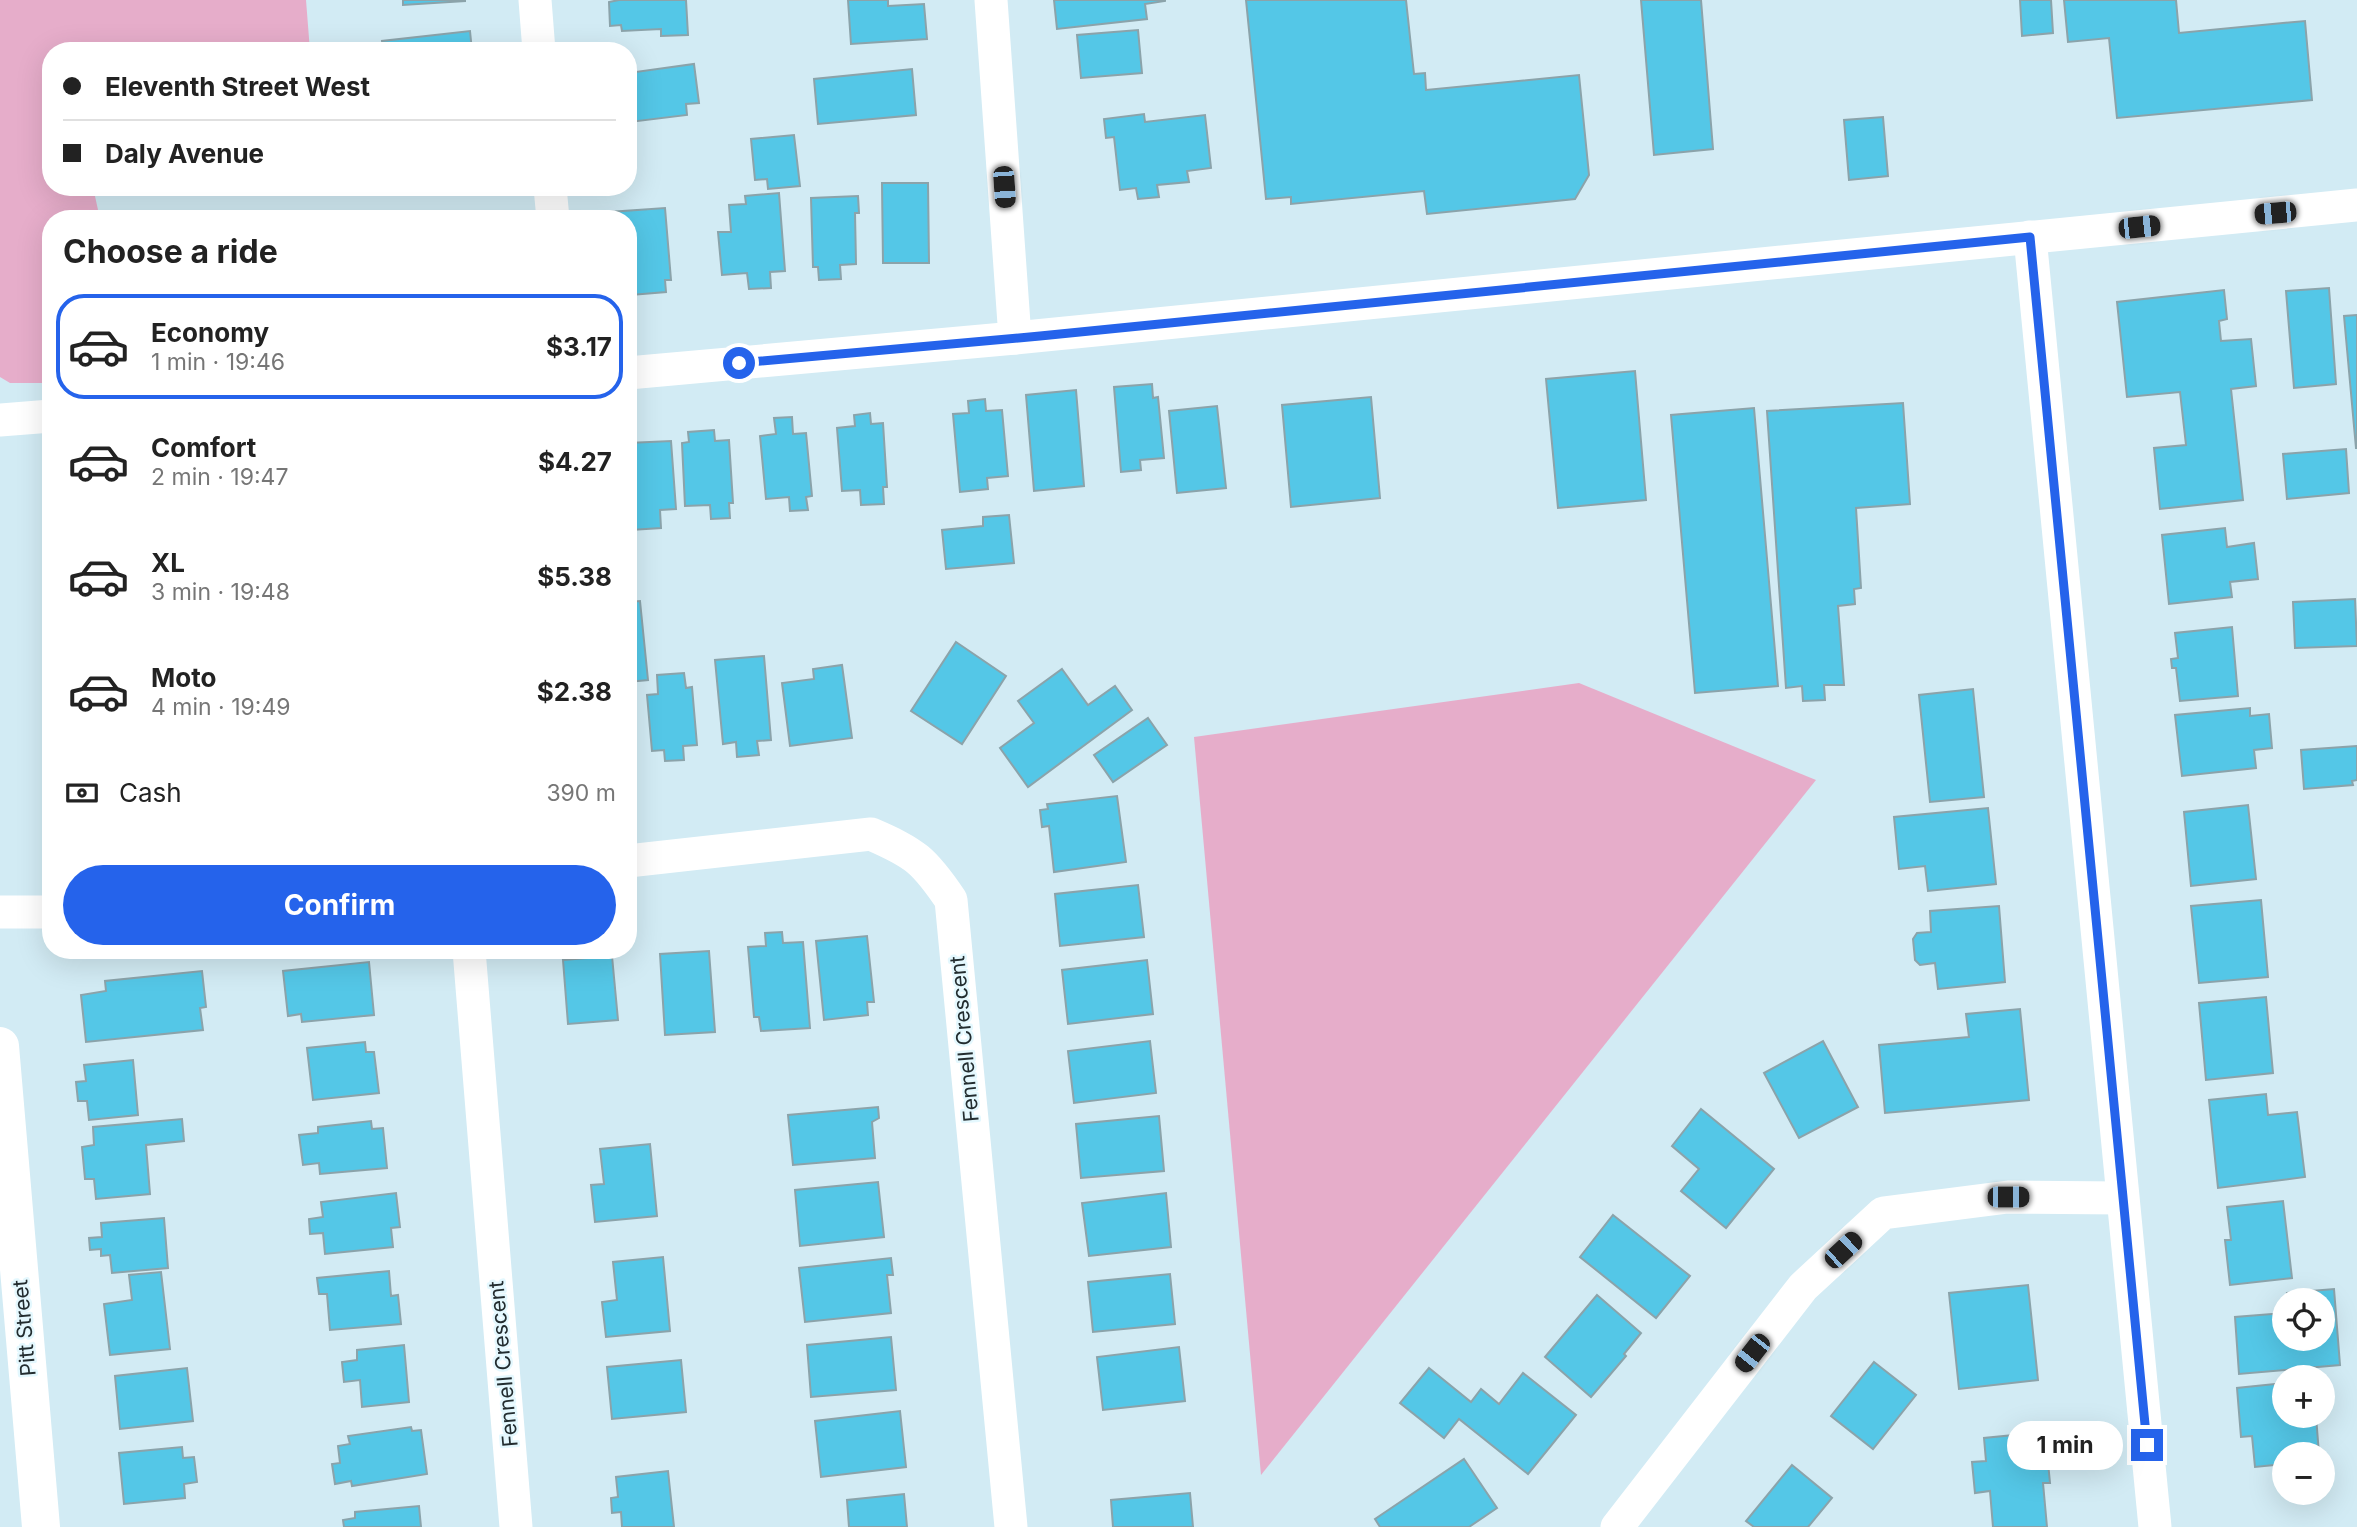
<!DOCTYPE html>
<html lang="en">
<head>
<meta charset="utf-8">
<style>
  :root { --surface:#fff; --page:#f6f6f6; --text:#222; --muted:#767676; --line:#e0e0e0; --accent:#2563eb }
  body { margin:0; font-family:Inter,sans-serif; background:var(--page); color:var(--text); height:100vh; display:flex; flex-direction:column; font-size:26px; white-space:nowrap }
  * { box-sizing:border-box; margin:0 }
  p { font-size:23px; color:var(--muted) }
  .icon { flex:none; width:38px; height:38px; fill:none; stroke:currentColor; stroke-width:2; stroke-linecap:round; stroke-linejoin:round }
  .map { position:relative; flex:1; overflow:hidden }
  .sheet { position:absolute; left:42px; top:210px; width:595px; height:749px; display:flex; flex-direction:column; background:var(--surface); border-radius:28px; box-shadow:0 7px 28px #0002 }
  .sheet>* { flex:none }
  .banner { position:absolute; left:42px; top:42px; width:595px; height:154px; border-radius:28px; box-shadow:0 7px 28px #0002; display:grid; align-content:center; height:154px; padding:0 21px; background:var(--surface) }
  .controls { position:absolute; left:2272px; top:1288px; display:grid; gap:14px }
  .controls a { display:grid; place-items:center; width:63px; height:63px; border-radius:50%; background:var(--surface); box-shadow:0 7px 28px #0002; font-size:35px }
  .end { position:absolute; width:32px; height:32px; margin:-16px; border:9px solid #2563eb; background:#fff; box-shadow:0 0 0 4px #fff }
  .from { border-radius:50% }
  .bubble { position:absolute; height:49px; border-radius:24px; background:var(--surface); box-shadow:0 7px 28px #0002; font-size:23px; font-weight:700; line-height:49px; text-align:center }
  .car { position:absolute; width:21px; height:42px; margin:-21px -10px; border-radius:9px; box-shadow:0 0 5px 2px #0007; background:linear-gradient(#222 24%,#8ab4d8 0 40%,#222 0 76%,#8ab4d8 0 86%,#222 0) }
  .banner b { display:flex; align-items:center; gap:24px; height:66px; font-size:26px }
  .banner b+b { border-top:2px solid var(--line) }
  .banner i { width:18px; height:18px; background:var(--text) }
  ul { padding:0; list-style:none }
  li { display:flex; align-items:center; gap:21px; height:105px; margin:0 14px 10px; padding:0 7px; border:4px solid transparent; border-radius:28px }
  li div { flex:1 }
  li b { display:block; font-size:26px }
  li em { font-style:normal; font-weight:700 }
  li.selected { border-color:var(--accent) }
  li>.icon { width:63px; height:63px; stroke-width:1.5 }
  h2 { padding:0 21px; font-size:32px; line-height:84px }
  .pay { display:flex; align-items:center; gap:18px; height:77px; padding:0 21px; font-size:26px }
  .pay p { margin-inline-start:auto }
  .primary-button { display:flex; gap:14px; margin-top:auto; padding:14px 21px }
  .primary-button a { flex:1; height:80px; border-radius:42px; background:var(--accent); color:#fff; font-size:28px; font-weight:700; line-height:80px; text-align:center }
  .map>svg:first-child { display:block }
  .green { fill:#e6adca }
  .building { fill:#54c7e7; stroke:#8ba3aa; stroke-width:2 }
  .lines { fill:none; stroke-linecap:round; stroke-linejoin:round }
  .minor { stroke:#fff; stroke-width:33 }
  .tertiary { stroke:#fff; stroke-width:38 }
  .route { stroke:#2563eb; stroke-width:9 }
  .labels { text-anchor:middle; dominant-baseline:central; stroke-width:5; stroke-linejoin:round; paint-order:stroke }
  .street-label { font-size:21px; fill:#222c2f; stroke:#e4f8fe }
</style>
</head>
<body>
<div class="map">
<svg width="2357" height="1527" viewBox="0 0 2357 1527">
  <rect width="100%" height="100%" fill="#d2ebf4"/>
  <!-- green -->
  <g class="green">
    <path d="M 0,0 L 306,0 L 310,51 L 51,51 L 51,187 L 93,187 L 100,219 L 51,219 L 51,383 L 10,383 L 0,377 Z"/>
    <path d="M 1579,683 L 1816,780 L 1261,1475 L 1194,737 Z"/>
  </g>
  <!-- building -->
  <g class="building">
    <path d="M 403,0 L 465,0 L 465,1 L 403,5 Z"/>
    <path d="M 619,0 L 686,0 L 688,35 L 661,36 L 661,29 L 622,31 L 621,25 L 610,26 L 609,2 Z"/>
    <path d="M 848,0 L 888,0 L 888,6 L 924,4 L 927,39 L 851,44 Z"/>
    <path d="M 1054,0 L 1165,0 L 1165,1 L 1145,4 L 1147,19 L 1057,29 Z"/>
    <path d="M 1246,0 L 1406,0 L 1414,74 L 1425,73 L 1426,90 L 1579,75 L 1589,175 L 1575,199 L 1427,214 L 1424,191 L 1291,204 L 1291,197 L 1266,199 Z"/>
    <path d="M 1641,0 L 1701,0 L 1713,149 L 1654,155 Z"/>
    <path d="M 2020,0 L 2051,0 L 2053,33 L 2022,36 Z"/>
    <path d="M 2064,0 L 2176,0 L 2179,33 L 2305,21 L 2312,100 L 2117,118 L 2109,38 L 2068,42 Z"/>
    <path d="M 1138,30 L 1142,73 L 1081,78 L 1077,35 Z"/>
    <path d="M 470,31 L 472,51 L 383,51 L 382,41 Z"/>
    <path d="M 694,64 L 699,103 L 686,104 L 687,115 L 630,122 L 628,73 Z"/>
    <path d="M 912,69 L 916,115 L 818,124 L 814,79 Z"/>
    <path d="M 1144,114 L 1145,122 L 1205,115 L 1211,168 L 1187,171 L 1189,182 L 1157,185 L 1159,197 L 1138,199 L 1136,188 L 1120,190 L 1114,137 L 1106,138 L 1104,119 Z"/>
    <path d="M 1883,117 L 1888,176 L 1849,180 L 1844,120 Z"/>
    <path d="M 794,135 L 800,186 L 768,189 L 767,179 L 755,180 L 751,139 Z"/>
    <path d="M 882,183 L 928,183 L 929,263 L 883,263 Z"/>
    <path d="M 779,193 L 785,271 L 770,272 L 771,288 L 749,289 L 747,273 L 722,275 L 718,232 L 731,232 L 729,205 L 746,204 L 745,196 Z"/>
    <path d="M 858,196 L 859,213 L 855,213 L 856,264 L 840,265 L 841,279 L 819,280 L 818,267 L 813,267 L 811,198 Z"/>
    <path d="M 665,208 L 671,280 L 665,280 L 666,292 L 631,295 L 628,285 L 628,219 L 610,219 L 609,212 Z"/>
    <path d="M 2329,288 L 2336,384 L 2294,388 L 2286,291 Z"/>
    <path d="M 2224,290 L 2227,319 L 2219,321 L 2221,341 L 2251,339 L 2256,386 L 2231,389 L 2243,500 L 2160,509 L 2154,448 L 2186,445 L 2180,392 L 2127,397 L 2117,302 Z"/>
    <path d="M 2357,315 L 2357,448 L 2356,448 L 2344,316 Z"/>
    <path d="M 1635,371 L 1646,500 L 1558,508 L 1546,379 Z"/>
    <path d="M 1152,384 L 1153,398 L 1158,397 L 1164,458 L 1140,460 L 1141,470 L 1121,472 L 1114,387 Z"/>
    <path d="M 1076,390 L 1084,486 L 1034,491 L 1026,395 Z"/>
    <path d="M 1371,397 L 1380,498 L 1291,507 L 1282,405 Z"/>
    <path d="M 985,399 L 986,411 L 1002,410 L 1008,476 L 987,478 L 988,489 L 960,492 L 953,414 L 969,413 L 968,401 Z"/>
    <path d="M 1903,403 L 1910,504 L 1856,508 L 1861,588 L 1854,589 L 1855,604 L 1838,606 L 1844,685 L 1824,685 L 1825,700 L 1803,701 L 1802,686 L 1786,688 L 1767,411 Z"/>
    <path d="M 1217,406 L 1226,488 L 1177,493 L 1169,411 Z"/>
    <path d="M 1754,408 L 1778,686 L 1695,693 L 1671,415 Z"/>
    <path d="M 870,413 L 871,424 L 883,423 L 887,487 L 883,487 L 884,504 L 861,505 L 860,490 L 842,491 L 837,428 L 855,426 L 854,415 Z"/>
    <path d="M 792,417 L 793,434 L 806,433 L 812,496 L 806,497 L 808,510 L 790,511 L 789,497 L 766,499 L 760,436 L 776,434 L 774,418 Z"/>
    <path d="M 714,430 L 715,441 L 729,440 L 733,503 L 729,503 L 730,518 L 711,519 L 710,505 L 685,506 L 682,443 L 689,442 L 688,432 Z"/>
    <path d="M 671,441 L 676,509 L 660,510 L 661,528 L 631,530 L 628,513 L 628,443 Z"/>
    <path d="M 2346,449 L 2349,493 L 2287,499 L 2283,454 Z"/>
    <path d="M 1009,515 L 1014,563 L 946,569 L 942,530 L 983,526 L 983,517 Z"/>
    <path d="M 2225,528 L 2227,547 L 2254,543 L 2258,579 L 2230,582 L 2232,597 L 2169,604 L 2162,535 Z"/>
    <path d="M 2355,599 L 2357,646 L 2295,648 L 2293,602 Z"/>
    <path d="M 640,601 L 648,680 L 628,682 L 628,602 Z"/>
    <path d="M 2232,627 L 2238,696 L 2180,701 L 2176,668 L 2172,668 L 2171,659 L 2178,658 L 2175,633 Z"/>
    <path d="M 956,642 L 1006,676 L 962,744 L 911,711 Z"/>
    <path d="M 764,656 L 771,740 L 757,741 L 759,755 L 737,757 L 736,742 L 723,744 L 715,660 Z"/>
    <path d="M 842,665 L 852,738 L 790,746 L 782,683 L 814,679 L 813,669 Z"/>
    <path d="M 1062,669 L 1088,705 L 1115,686 L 1132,710 L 1028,787 L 1000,748 L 1034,723 L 1018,701 Z"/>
    <path d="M 684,673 L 686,688 L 692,687 L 697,745 L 683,746 L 684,760 L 665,761 L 664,750 L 652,751 L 647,695 L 658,694 L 657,675 Z"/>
    <path d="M 1973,689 L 1984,797 L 1930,802 L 1919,695 Z"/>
    <path d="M 2250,708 L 2250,716 L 2269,714 L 2272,748 L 2254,750 L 2256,768 L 2182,776 L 2175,715 Z"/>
    <path d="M 1148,718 L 1167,745 L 1113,782 L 1094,755 Z"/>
    <path d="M 2357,746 L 2357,780 L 2352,781 L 2353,785 L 2304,789 L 2301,750 Z"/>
    <path d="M 1117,796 L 1126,862 L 1054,872 L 1049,826 L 1042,827 L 1040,810 L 1048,809 L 1047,804 Z"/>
    <path d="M 2248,805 L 2256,879 L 2191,886 L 2184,812 Z"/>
    <path d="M 1988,808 L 1996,884 L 1928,891 L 1925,866 L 1899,869 L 1894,817 Z"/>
    <path d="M 1138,885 L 1144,937 L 1060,946 L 1055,894 Z"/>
    <path d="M 2261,900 L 2268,977 L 2199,983 L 2191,906 Z"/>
    <path d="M 1999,906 L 2005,982 L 1938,989 L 1935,963 L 1920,965 L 1915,960 L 1913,939 L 1917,933 L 1931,932 L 1930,911 Z"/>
    <path d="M 782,932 L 783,943 L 803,942 L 810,1028 L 761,1031 L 759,1017 L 754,1017 L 748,947 L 766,946 L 765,933 Z"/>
    <path d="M 867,936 L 874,1002 L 867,1002 L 868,1015 L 824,1020 L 816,941 Z"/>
    <path d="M 709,951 L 715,1032 L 665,1035 L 660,954 Z"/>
    <path d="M 612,956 L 618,1020 L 568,1024 L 563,960 Z"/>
    <path d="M 1147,960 L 1153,1014 L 1068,1024 L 1062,970 Z"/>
    <path d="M 369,962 L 374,1015 L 302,1022 L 301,1014 L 288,1016 L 283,971 Z"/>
    <path d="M 202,971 L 206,1007 L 200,1008 L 203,1030 L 86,1042 L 81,995 L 106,991 L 105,981 Z"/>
    <path d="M 2266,997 L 2273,1073 L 2206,1080 L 2199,1003 Z"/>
    <path d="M 2020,1009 L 2029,1100 L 1885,1113 L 1879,1045 L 1969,1037 L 1966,1014 Z"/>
    <path d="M 1150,1041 L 1156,1093 L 1074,1103 L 1068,1051 Z"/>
    <path d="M 1823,1041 L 1858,1107 L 1799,1138 L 1764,1073 Z"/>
    <path d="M 365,1042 L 366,1052 L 374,1052 L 379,1093 L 313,1100 L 307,1048 Z"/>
    <path d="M 133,1060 L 138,1115 L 89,1120 L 87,1101 L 78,1101 L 76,1082 L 86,1081 L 84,1065 Z"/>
    <path d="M 2266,1094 L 2268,1115 L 2297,1112 L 2305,1177 L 2218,1188 L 2209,1100 Z"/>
    <path d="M 878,1107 L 879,1118 L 872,1122 L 875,1158 L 793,1165 L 788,1115 Z"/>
    <path d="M 1701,1109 L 1774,1169 L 1726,1228 L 1681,1191 L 1699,1169 L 1672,1146 Z"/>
    <path d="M 1159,1116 L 1164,1171 L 1081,1178 L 1076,1124 Z"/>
    <path d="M 182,1119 L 184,1141 L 146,1145 L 150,1194 L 96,1199 L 94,1179 L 85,1179 L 82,1147 L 94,1145 L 93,1127 Z"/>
    <path d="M 371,1121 L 372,1129 L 383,1128 L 387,1168 L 320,1174 L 319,1163 L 303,1165 L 299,1135 L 318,1133 L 318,1127 Z"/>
    <path d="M 650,1144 L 657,1216 L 595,1222 L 591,1185 L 604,1184 L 600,1149 Z"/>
    <path d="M 878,1182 L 884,1237 L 800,1246 L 795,1190 Z"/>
    <path d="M 396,1193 L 400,1227 L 391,1228 L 393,1247 L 325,1254 L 323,1233 L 310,1234 L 309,1219 L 323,1217 L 321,1202 Z"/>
    <path d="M 1166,1193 L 1171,1247 L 1089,1256 L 1082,1203 Z"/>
    <path d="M 2283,1201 L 2292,1278 L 2230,1285 L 2225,1240 L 2231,1240 L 2227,1207 Z"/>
    <path d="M 1613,1215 L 1690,1276 L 1656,1318 L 1580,1257 Z"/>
    <path d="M 164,1218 L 168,1268 L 112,1273 L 110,1255 L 101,1256 L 101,1249 L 90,1250 L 89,1238 L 102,1237 L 101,1223 Z"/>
    <path d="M 663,1257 L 670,1331 L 606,1337 L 602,1302 L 617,1300 L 613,1262 Z"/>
    <path d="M 891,1258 L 893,1275 L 887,1275 L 891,1313 L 805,1322 L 799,1268 Z"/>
    <path d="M 389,1271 L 391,1296 L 398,1295 L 401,1324 L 330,1330 L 327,1294 L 319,1294 L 317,1278 Z"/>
    <path d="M 161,1272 L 170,1349 L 110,1355 L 104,1304 L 132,1300 L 129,1275 Z"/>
    <path d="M 1170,1274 L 1175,1324 L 1093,1332 L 1088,1282 Z"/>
    <path d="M 2028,1285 L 2038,1380 L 1959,1389 L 1949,1293 Z"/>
    <path d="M 2334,1289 L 2340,1365 L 2239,1374 L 2235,1317 L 2284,1313 L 2284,1339 L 2322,1339 L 2322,1300 L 2288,1300 L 2287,1293 Z"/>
    <path d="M 1597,1295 L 1641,1333 L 1624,1354 L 1626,1356 L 1591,1397 L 1545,1357 Z"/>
    <path d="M 891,1337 L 896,1390 L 811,1397 L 807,1345 Z"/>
    <path d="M 404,1345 L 409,1402 L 362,1407 L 360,1380 L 344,1382 L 342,1362 L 357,1360 L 357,1350 Z"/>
    <path d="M 1179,1347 L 1185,1401 L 1103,1410 L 1097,1357 Z"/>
    <path d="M 681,1360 L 686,1412 L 612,1419 L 607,1367 Z"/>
    <path d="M 1874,1362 L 1916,1395 L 1873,1449 L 1831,1416 Z"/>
    <path d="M 187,1368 L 193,1421 L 120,1429 L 115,1376 Z"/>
    <path d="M 1429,1368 L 1471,1402 L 1481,1389 L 1499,1404 L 1523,1373 L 1576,1415 L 1528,1474 L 1459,1419 L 1444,1438 L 1400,1403 Z"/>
    <path d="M 2284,1383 L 2284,1416 L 2316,1416 L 2319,1454 L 2284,1454 L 2284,1464 L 2255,1467 L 2252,1436 L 2241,1437 L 2237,1388 Z"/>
    <path d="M 900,1411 L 906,1467 L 821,1477 L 815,1421 Z"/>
    <path d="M 411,1427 L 412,1431 L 421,1430 L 427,1474 L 352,1486 L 351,1481 L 335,1484 L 332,1464 L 340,1463 L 338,1446 L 350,1444 L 348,1436 Z"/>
    <path d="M 2045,1432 L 2050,1483 L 2043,1483 L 2047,1527 L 1993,1527 L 1990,1491 L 1975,1493 L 1972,1462 L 1986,1461 L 1984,1438 Z"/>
    <path d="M 182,1447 L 183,1458 L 194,1457 L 197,1482 L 184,1484 L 185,1498 L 124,1504 L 119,1453 Z"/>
    <path d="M 1464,1459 L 1497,1508 L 1469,1527 L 1380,1527 L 1375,1519 Z"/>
    <path d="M 1792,1465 L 1832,1498 L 1808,1527 L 1754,1527 L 1746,1521 Z"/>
    <path d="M 668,1471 L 674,1527 L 622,1527 L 621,1512 L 612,1513 L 611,1498 L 618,1497 L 616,1477 Z"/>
    <path d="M 1190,1493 L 1193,1527 L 1113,1527 L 1111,1500 Z"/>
    <path d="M 904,1494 L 907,1527 L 849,1527 L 847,1500 Z"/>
    <path d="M 419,1506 L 421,1527 L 344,1527 L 343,1520 L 355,1518 L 355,1512 Z"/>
  </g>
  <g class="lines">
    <!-- minor -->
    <g class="minor">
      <path d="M 535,0 L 539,51"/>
      <path d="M 991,0 L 1015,338"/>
      <path d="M 550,187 L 553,219"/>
      <path d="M 2030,237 L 2155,1527"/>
      <path d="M 628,373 L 1015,338 L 2357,205"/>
      <path d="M 0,420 L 51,416"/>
      <path d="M 628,861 L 871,834 C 915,853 924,860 951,900 L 1011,1527"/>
      <path d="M 0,912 L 51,912"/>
      <path d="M 469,950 L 516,1527"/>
      <path d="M 1617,1527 L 1803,1287 L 1883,1213 L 2008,1197 L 2122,1198"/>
    </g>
    <!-- tertiary -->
    <path class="tertiary" d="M 0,1046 L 41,1527"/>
  </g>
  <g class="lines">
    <!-- route -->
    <path class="route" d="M 739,363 L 1040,336 L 2030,237 L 2147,1445"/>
  </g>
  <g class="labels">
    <!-- street labels -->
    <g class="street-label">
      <text transform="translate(964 1039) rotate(-95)">Fennell Crescent</text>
      <text transform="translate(24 1328) rotate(-95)">Pitt Street</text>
      <text transform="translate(503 1364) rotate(-95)">Fennell Crescent</text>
    </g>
  </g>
</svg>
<div class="controls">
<a><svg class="icon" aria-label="locate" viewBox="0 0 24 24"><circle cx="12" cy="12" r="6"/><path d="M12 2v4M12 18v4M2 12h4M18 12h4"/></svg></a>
<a>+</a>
<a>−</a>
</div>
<i class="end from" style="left:739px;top:363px"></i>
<i class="end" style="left:2147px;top:1445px"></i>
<div class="bubble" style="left:2007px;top:1421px;width:116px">1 min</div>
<i class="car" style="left:1004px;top:187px;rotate:176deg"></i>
<i class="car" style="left:2275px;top:213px;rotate:265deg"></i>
<i class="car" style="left:2139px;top:227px;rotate:84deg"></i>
<i class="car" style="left:2008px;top:1197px;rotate:90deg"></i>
<i class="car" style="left:1843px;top:1250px;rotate:47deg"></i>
<i class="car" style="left:1752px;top:1353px;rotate:218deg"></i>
<div class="banner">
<b><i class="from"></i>Eleventh Street West</b>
<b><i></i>Daly Avenue</b>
</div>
<section class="sheet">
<h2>Choose a ride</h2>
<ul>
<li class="selected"><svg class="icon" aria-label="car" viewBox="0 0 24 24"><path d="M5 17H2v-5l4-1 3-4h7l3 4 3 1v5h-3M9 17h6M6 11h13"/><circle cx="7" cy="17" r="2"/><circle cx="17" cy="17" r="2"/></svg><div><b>Economy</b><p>1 min · 19:46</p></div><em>$3.17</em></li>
<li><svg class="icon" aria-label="car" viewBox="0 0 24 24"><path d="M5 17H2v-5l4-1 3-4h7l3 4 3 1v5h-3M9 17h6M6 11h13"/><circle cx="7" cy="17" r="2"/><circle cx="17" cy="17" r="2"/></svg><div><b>Comfort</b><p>2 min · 19:47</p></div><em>$4.27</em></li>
<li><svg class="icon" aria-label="car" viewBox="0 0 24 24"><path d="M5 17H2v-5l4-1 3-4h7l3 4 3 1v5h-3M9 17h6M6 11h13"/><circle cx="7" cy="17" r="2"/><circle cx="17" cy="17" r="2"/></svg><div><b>XL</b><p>3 min · 19:48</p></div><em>$5.38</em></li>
<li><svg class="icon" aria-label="car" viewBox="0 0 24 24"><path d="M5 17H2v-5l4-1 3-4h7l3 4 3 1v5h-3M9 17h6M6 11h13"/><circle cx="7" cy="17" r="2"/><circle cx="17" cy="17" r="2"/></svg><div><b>Moto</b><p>4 min · 19:49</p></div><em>$2.38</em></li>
</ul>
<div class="pay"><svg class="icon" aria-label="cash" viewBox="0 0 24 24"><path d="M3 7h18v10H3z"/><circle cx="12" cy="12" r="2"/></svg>Cash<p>390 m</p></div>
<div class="primary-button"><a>Confirm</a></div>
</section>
</div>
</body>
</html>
